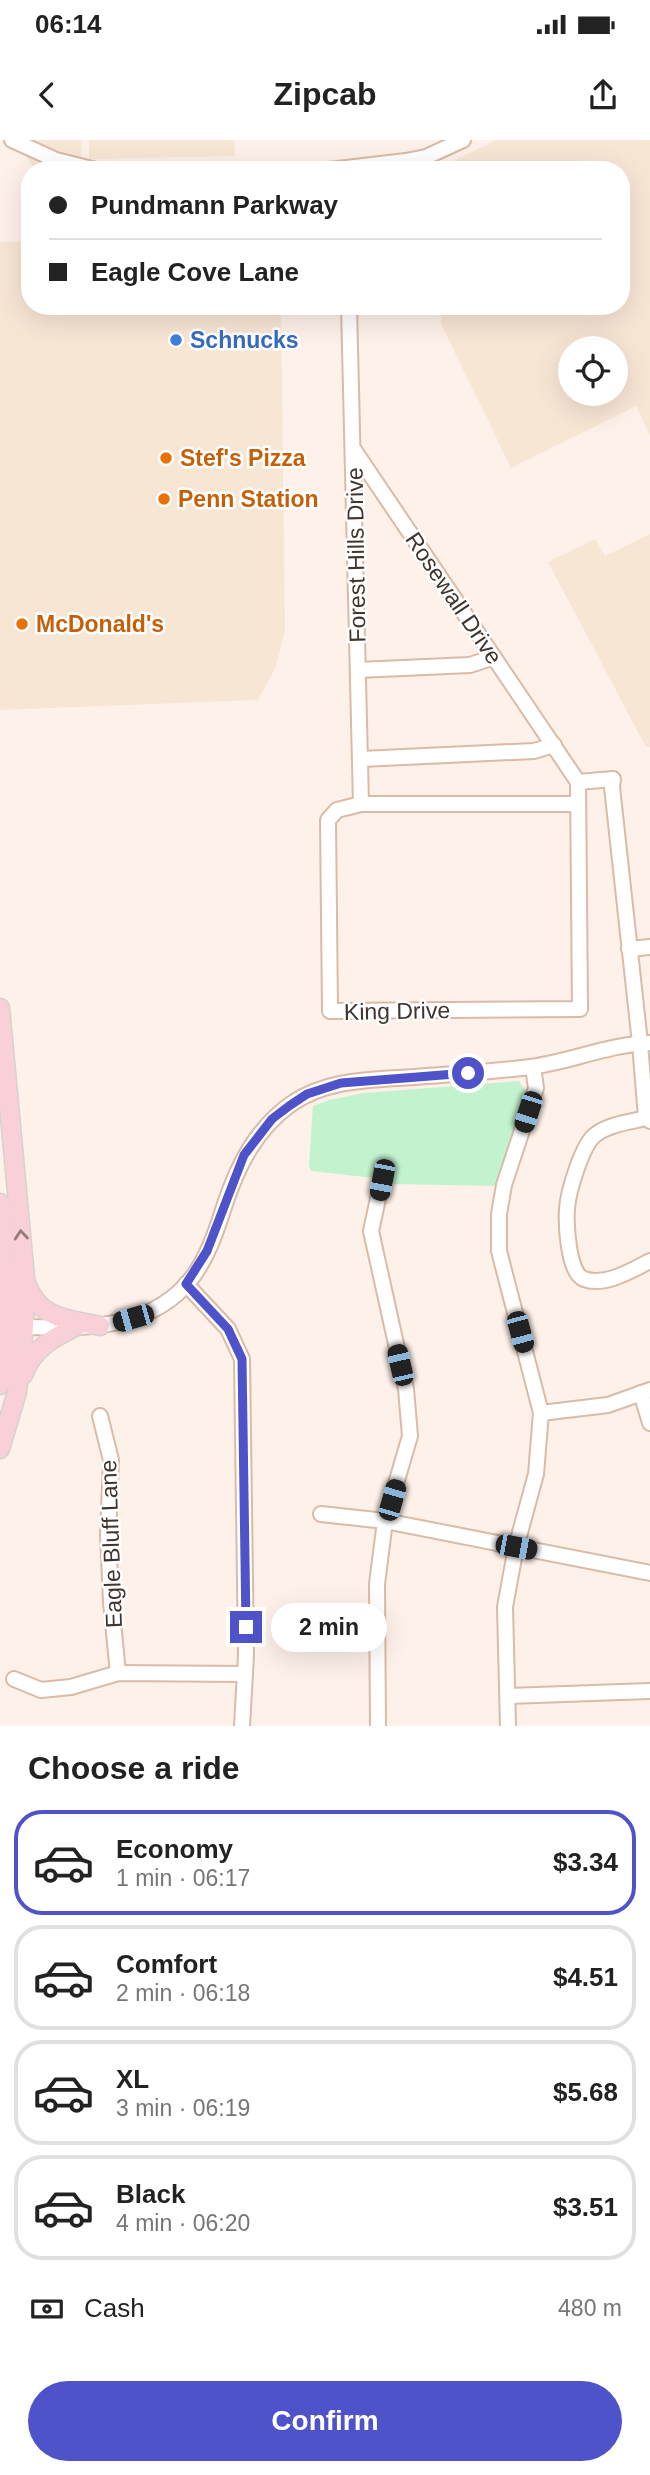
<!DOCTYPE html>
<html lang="en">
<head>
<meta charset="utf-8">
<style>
  :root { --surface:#fff; --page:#f6f6f6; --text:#222; --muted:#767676; --line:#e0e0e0; --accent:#4e53c9 }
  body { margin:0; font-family:Arial,sans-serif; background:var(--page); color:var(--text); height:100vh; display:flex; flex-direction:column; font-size:26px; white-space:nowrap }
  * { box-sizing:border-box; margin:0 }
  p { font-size:23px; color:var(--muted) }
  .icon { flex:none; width:38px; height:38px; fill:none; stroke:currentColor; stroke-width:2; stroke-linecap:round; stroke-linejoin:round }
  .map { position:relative; height:1586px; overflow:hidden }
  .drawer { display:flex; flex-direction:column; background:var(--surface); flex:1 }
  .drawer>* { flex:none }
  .guide { position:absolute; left:21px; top:21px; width:609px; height:154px; border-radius:28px; box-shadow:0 7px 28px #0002; display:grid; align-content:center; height:154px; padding:0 28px; background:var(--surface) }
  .controls { position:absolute; left:558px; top:196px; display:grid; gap:14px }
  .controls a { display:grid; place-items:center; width:70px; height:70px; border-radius:50%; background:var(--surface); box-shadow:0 7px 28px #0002; font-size:35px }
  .end { position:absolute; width:32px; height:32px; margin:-16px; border:9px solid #4e53c9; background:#fff; box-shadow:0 0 0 4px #fff }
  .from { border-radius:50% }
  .bubble { position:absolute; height:49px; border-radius:24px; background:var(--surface); box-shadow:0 7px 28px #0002; font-size:23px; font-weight:600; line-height:49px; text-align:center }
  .car { position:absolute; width:21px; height:42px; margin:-21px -10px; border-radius:9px; box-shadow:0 0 5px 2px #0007; background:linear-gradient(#222 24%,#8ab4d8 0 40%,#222 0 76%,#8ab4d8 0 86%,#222 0) }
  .guide b { display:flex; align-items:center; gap:24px; height:66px; font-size:26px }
  .guide b+b { border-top:2px solid var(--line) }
  .guide i { width:18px; height:18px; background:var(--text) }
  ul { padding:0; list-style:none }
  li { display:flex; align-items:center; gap:21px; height:105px; margin:0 14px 10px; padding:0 14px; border:4px solid var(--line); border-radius:28px }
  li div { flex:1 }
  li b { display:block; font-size:26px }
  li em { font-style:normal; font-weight:600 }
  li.current { border-color:var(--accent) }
  li>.icon { width:63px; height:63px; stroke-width:1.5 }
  h2 { padding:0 28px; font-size:32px; line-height:84px }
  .pay { display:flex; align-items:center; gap:18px; height:77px; padding:0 28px; font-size:26px }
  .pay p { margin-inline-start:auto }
  .action { display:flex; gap:14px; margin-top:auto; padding:14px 28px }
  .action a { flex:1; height:80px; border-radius:42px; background:var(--accent); color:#fff; font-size:28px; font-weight:600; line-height:80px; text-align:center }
  .status { display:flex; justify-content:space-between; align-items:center; height:49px; padding:0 35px; background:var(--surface); direction:ltr }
  .status svg { height:19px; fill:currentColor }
  header { display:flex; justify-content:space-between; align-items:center; height:91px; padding:0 28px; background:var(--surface); font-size:32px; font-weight:600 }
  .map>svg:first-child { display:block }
  .commercial { fill:#f8e6d5; fill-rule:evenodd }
  .green { fill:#c2f3ce }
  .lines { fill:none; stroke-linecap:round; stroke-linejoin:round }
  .minor-casing { stroke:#d9bba7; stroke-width:18 }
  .major-casing { stroke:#d5d2d1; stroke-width:21 }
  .minor { stroke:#fff; stroke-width:14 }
  .major { stroke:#fad0d8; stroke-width:18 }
  .oneway { stroke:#947a79 }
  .route { stroke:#4e53c9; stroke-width:9 }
  .shop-dot { fill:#3f7fe0; stroke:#fff; stroke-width:2.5 }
  .food-dot { fill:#e8710a; stroke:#fff; stroke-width:2.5 }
  .labels { text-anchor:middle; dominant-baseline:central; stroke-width:5; stroke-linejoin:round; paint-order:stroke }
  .shop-label { font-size:23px; font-weight:bold; fill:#366cbe; stroke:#fff; text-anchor:start }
  .food-label { font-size:23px; font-weight:bold; fill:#c56008; stroke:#fff; text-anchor:start }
  .street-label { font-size:23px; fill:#40342c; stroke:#fff }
</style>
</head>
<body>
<div class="status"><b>06:14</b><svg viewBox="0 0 49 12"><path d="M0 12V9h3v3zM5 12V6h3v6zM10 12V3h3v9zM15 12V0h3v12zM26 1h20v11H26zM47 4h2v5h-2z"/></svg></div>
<header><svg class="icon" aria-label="back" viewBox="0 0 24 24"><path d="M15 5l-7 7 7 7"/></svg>Zipcab<svg class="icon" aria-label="share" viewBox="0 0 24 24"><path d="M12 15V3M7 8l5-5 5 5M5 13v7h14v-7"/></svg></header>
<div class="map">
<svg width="650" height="1586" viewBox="0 0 650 1586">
  <rect width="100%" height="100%" fill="#fdf1e9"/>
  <!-- commercial -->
  <g class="commercial">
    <path d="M 16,0 L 82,0 L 80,30 L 35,30 Z"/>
    <path d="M 89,0 L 234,0 L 235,16 L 89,19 Z"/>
    <path d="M 496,0 L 650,0 L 650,296 L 636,266 L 511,328 L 441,184 L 443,166 L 621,166 L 621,30 L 444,30 L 445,25 ZM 570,208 L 616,208 L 616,254 L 570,254 Z"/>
    <path d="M 30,101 L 30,166 L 281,166 L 285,490 L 276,527 L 258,560 L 0,570 L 0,102 Z"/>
    <path d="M 650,394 L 650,607 L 646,607 L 548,422 L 595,399 L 605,416 Z"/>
  </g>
  <!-- green -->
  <path class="green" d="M 519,941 L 526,952 L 497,1046 L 392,1044 L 392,1040 L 311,1031 L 309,1024 L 313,966 L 329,960 L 364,953 Z"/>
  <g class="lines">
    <!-- minor casing -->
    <g class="minor-casing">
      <g id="minor">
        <path d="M 12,0 L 56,20 L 96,30"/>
        <path d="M 329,30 L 406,21 L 426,17 L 463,0"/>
        <path d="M 349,166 L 361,664"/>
        <path d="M 354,310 L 578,642 L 580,869 L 330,871 L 328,680 L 337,670 L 361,664 L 577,664"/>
        <path d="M 358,530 L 470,525 L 494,517"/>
        <path d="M 361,619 L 534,611 L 554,605"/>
        <path d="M 578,642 L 613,639 L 612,647 L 640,903 L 646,978"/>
        <path d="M 629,809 L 650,807"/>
        <path d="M 650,981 L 646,978 C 630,982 609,984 595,995 C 582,1005 568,1052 567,1069 C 566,1085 568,1133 584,1139 C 605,1147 632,1130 650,1121"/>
        <path d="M 186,1144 L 228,1189 L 242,1219 L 246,1515 L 242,1586"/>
        <path d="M 0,1186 C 62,1188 140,1196 186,1145 C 206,1123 216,1092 225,1064 C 238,1025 256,989 291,964 C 327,939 371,940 414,937 C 452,934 492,932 530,927 C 570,922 609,904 650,903"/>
        <path d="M 641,1253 L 650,1283"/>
        <path d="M 541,1273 L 608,1265 L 650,1250"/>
        <path d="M 100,1276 L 111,1320 L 108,1395 L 111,1462 L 118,1533"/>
        <path d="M 321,1374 L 385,1381 L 650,1433"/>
        <path d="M 14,1539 L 41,1550 L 71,1547 L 118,1533 L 245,1534"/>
        <path d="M 508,1556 L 650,1551"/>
        <path d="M 378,1586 L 377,1444 L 385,1381 L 410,1296 L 406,1249 L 371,1091 L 382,1040"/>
        <path d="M 508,1586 L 505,1467 L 516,1407 L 536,1334 L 541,1273 L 499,1111 L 499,1074 L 504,1045 L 536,948 L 533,927"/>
      </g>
    </g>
    <!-- major casing -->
    <g class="major-casing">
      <g id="major">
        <path d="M 0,868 L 25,1138 L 24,1187 L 17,1252 L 0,1309"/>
        <path d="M 0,1063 L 9,1158 L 9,1186 L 0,1245"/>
        <path d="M 26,1143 C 39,1179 67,1179 100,1186"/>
        <path d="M 23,1235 C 33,1208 54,1197 79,1185"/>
      </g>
    </g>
    <!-- minor -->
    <use href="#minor" class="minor"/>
    <!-- major -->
    <use href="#major" class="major"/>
  </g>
  <!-- one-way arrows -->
  <defs><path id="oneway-chevron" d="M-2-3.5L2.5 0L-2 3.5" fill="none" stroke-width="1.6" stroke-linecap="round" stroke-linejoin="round" transform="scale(1.75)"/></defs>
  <use class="oneway" href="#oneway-chevron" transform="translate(21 1095) rotate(-95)"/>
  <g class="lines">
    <!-- route -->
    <path class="route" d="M 246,1487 L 242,1219 L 228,1189 L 186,1144 L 207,1111 L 244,1015 L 272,979 L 289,966 L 307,954 L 341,943 L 468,933"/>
  </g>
  <!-- markers -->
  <circle class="shop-dot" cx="176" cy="200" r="7"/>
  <g class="food-dot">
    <circle cx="166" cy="318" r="7"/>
    <circle cx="164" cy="359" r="7"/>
    <circle cx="22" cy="484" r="7"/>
  </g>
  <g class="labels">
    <!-- shop labels -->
    <g class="shop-label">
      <text x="190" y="200">Schnucks</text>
    </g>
    <!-- food labels -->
    <g class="food-label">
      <text x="180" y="318">Stef's Pizza</text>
      <text x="178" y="359">Penn Station</text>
      <text x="36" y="484">McDonald's</text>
    </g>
    <!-- street labels -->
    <g class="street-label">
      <text transform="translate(356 415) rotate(-91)">Forest Hills Drive</text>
      <text transform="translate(454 458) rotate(56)">Rosewall Drive</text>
      <text transform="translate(397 871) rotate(-1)">King Drive</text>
      <text transform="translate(111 1404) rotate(-92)">Eagle Bluff Lane</text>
    </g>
  </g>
</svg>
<div class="controls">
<a><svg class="icon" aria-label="locate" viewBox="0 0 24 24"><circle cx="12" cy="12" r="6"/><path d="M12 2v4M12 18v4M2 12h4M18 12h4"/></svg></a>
</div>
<i class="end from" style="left:468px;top:933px"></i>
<i class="end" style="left:246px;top:1487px"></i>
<div class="bubble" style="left:271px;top:1463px;width:116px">2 min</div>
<i class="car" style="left:528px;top:972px;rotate:198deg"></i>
<i class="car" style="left:382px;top:1040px;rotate:191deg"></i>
<i class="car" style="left:133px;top:1178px;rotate:254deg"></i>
<i class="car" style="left:520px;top:1192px;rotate:165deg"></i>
<i class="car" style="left:400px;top:1225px;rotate:347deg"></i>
<i class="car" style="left:392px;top:1360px;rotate:16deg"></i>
<i class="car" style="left:516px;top:1407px;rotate:101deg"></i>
<div class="guide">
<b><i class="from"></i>Pundmann Parkway</b>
<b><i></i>Eagle Cove Lane</b>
</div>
</div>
<section class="drawer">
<h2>Choose a ride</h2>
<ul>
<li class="current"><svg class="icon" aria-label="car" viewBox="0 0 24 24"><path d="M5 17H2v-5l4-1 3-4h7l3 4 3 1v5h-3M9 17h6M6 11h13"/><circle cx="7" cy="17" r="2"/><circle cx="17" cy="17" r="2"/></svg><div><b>Economy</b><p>1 min · 06:17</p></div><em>$3.34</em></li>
<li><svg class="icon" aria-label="car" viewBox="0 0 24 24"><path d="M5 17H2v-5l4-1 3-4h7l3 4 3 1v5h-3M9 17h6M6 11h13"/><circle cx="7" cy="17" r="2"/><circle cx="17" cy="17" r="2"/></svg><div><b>Comfort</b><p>2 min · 06:18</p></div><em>$4.51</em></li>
<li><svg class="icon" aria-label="car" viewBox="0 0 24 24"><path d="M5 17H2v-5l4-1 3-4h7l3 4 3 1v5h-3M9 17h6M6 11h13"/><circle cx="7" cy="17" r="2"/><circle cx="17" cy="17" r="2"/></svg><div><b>XL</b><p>3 min · 06:19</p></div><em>$5.68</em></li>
<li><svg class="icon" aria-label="car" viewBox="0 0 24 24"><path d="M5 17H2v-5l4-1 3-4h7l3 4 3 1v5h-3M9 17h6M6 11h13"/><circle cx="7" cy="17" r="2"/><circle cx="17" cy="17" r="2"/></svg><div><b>Black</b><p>4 min · 06:20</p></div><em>$3.51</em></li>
</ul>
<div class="pay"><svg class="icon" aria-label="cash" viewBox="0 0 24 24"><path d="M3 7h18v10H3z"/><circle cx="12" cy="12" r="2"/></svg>Cash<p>480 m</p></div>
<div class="action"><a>Confirm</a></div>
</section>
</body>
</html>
